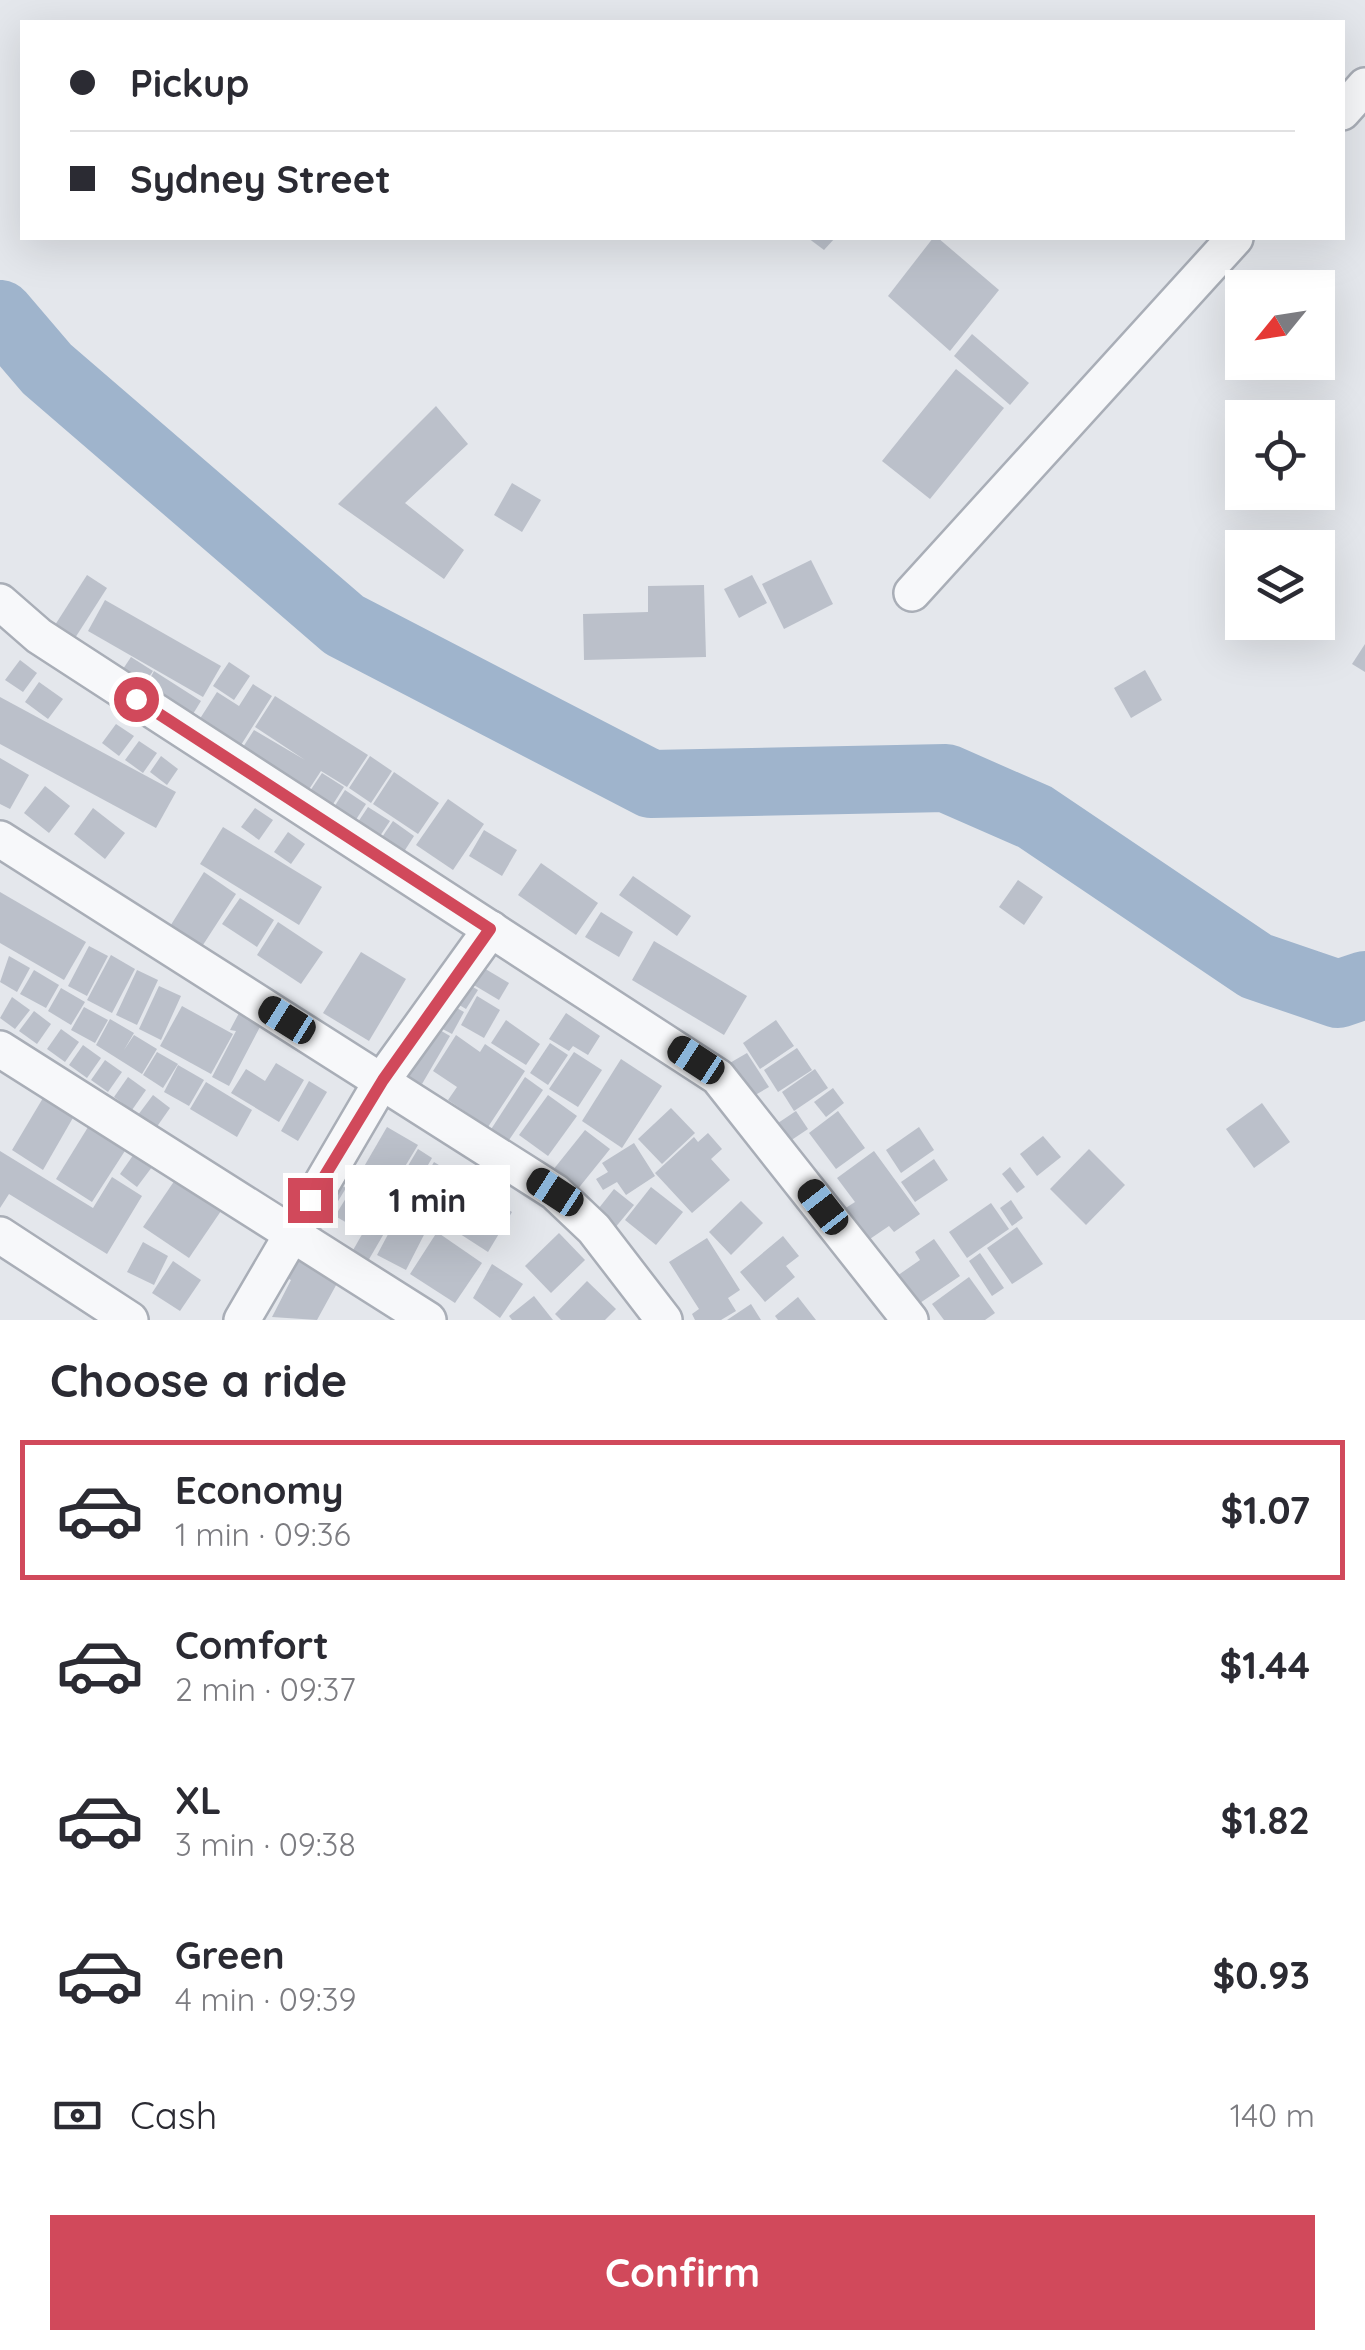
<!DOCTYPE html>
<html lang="en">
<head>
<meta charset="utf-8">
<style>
  :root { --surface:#fff; --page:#f7f7f7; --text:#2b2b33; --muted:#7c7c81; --line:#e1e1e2; --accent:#d1495b }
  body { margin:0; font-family:Quicksand,sans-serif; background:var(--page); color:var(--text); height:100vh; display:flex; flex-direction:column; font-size:38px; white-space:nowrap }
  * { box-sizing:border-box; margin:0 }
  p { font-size:32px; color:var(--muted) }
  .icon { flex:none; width:55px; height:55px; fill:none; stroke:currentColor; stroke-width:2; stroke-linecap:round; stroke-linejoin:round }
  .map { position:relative; height:1320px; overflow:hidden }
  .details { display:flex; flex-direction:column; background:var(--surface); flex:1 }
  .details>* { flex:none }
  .hud { position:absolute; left:20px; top:20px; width:1325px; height:220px; border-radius:0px; box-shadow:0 10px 40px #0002; display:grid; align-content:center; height:220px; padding:0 50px; background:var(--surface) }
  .needle { width:65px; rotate:240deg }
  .controls { position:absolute; left:1225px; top:270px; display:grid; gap:20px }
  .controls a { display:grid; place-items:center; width:110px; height:110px; border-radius:0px; background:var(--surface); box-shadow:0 10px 40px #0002; font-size:50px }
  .end { position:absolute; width:45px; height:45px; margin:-22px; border:12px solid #d1495b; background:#fff; box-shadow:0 0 0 5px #fff }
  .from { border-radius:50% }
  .bubble { position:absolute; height:70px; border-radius:0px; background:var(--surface); box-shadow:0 10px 40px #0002; font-size:32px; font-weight:700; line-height:70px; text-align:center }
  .car { position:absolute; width:30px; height:60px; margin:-30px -15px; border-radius:12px; box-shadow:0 0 8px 2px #0007; background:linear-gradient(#222 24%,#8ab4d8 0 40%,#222 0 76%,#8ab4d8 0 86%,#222 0) }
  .hud b { display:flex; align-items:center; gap:35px; height:95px; font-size:38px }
  .hud b+b { border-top:2px solid var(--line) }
  .hud i { width:25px; height:25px; background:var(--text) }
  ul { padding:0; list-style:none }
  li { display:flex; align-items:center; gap:30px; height:140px; margin:0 20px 15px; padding:0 30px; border:5px solid transparent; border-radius:0px }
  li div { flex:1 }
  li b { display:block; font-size:38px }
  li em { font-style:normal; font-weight:700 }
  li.selected { border-color:var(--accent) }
  li>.icon { width:90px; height:90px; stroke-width:1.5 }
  h2 { padding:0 50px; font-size:45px; line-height:120px }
  .pay { display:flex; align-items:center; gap:25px; height:110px; padding:0 50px; font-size:38px }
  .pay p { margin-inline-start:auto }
  .primary-button { display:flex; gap:20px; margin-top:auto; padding:20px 50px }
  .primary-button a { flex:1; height:115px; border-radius:0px; background:var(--accent); color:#fff; font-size:40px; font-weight:700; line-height:115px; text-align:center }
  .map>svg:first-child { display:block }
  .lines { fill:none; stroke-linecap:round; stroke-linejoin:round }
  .river { stroke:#9fb4cc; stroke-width:68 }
  .building { fill:#bbc0ca }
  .minor-casing { stroke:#a9aeb7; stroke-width:40 }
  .minor { stroke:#f7f8fa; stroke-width:35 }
  .route { stroke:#d1495b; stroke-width:12 }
</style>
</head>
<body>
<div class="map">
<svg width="1365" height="1320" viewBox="0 0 1365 1320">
  <rect width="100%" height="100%" fill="#e4e7ec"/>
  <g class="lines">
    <!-- river -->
    <path class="river" d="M 0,314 L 47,369 L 344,625 L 651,784 L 946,778 L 1035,817 L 1256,966 L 1338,994 L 1365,985"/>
  </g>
  <!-- building -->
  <g class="building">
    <path d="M 808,238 L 835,238 L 824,250 Z"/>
    <path d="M 933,238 L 938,238 L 999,290 L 950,351 L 888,296 Z"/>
    <path d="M 972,334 L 1029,383 L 1010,405 L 954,356 Z"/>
    <path d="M 956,369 L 1004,408 L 930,499 L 882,461 Z"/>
    <path d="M 436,406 L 468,444 L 405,503 L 464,550 L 444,579 L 338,504 Z"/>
    <path d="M 512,483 L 541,500 L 522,532 L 494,515 Z"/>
    <path d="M 811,560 L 833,604 L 784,629 L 762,584 Z"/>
    <path d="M 87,575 L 107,588 L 68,649 L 48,636 Z"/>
    <path d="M 752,575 L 767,603 L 739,618 L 724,589 Z"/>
    <path d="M 704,585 L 706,657 L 584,660 L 583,614 L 648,612 L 648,586 Z"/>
    <path d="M 105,600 L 221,666 L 203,697 L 88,631 Z"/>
    <path d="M 1365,644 L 1365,672 L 1352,664 Z"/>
    <path d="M 131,657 L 153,671 L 137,695 L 115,681 Z"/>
    <path d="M 20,660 L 37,673 L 23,692 L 5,680 Z"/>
    <path d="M 229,662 L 250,676 L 234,700 L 213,686 Z"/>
    <path d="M 1145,670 L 1162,700 L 1131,718 L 1114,688 Z"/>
    <path d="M 154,671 L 201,701 L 188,722 L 142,693 Z"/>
    <path d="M 39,682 L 63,699 L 48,719 L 25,702 Z"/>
    <path d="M 253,684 L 272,696 L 236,753 L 194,728 L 217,692 L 239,706 Z"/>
    <path d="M 275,696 L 368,755 L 347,787 L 321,771 L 304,797 L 238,755 L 254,730 L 305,760 L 255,727 Z"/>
    <path d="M 0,697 L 176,792 L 156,828 L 0,744 Z"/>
    <path d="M 116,724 L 134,736 L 119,756 L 102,743 Z"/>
    <path d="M 139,741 L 157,753 L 143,773 L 125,760 Z"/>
    <path d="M 161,756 L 178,769 L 167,785 L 150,772 Z"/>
    <path d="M 370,756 L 392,771 L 371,803 L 349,788 Z"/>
    <path d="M 0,758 L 29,775 L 10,809 L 0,804 Z"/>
    <path d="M 394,772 L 439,803 L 418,834 L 373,804 Z"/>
    <path d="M 322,773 L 344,787 L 328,812 L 306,797 Z"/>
    <path d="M 45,786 L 70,806 L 49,833 L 24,813 Z"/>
    <path d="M 345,790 L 366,804 L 350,829 L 329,815 Z"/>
    <path d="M 448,799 L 484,824 L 453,870 L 416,845 Z"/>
    <path d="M 368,807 L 390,821 L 374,845 L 352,831 Z"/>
    <path d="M 93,808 L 125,833 L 105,859 L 74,834 Z"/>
    <path d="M 255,808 L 273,820 L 259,840 L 241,827 Z"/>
    <path d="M 393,821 L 414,836 L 398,861 L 376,846 Z"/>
    <path d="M 223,827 L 322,887 L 299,925 L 200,864 Z"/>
    <path d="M 484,830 L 517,850 L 502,876 L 469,856 Z"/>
    <path d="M 288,832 L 305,844 L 291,864 L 274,852 Z"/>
    <path d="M 541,863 L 598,903 L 576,935 L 518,895 Z"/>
    <path d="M 204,872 L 236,894 L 201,948 L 169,928 Z"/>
    <path d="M 633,876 L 691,916 L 677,936 L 619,895 Z"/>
    <path d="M 1018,880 L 1043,897 L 1024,925 L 999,907 Z"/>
    <path d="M 0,892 L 86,942 L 64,980 L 0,943 Z"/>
    <path d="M 240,898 L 274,920 L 257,947 L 222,924 Z"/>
    <path d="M 601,912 L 633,932 L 619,957 L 585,937 Z"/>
    <path d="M 278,922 L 323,952 L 301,984 L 257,955 Z"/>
    <path d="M 654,941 L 747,996 L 724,1035 L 632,980 Z"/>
    <path d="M 89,946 L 108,956 L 87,996 L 68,986 Z"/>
    <path d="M 361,952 L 406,979 L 369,1041 L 323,1013 Z"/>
    <path d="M 111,955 L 135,969 L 112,1013 L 87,1000 Z"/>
    <path d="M 9,956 L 30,968 L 17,992 L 0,982 Z"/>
    <path d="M 472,961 L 509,983 L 499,1000 L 462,978 Z"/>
    <path d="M 34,970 L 59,985 L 46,1008 L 20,994 Z"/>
    <path d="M 137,970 L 158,980 L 137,1025 L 116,1015 Z"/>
    <path d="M 461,980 L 478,990 L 466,1009 L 449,999 Z"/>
    <path d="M 159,986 L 181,996 L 161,1040 L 139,1029 Z"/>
    <path d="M 61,988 L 85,1002 L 71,1025 L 48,1011 Z"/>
    <path d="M 477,996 L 500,1010 L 484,1038 L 461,1025 Z"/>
    <path d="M 12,997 L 30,1010 L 15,1029 L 0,1018 Z"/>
    <path d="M 448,1003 L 464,1012 L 452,1034 L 435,1025 Z"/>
    <path d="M 182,1006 L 233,1034 L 211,1074 L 160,1046 Z"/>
    <path d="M 84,1007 L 108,1020 L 95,1043 L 71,1030 Z"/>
    <path d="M 34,1011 L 51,1024 L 37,1044 L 19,1031 Z"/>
    <path d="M 239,1013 L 261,1025 L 229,1086 L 212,1077 L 236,1031 L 230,1030 Z"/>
    <path d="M 566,1013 L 600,1036 L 588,1055 L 573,1046 L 569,1051 L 549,1039 Z"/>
    <path d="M 110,1019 L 134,1033 L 124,1050 L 134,1035 L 157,1049 L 142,1074 L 96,1045 Z"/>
    <path d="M 506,1020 L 540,1044 L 526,1065 L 491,1043 Z"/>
    <path d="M 776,1020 L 794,1046 L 760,1069 L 743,1043 Z"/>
    <path d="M 426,1022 L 450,1036 L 422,1084 L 398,1071 Z"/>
    <path d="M 61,1029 L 79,1042 L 65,1062 L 47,1049 Z"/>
    <path d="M 456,1035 L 480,1052 L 485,1044 L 525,1071 L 488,1127 L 448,1100 L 457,1087 L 433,1071 Z"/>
    <path d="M 550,1043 L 568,1055 L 548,1085 L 530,1073 Z"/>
    <path d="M 83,1045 L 101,1058 L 87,1078 L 69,1065 Z"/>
    <path d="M 797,1048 L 812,1070 L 778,1092 L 764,1070 Z"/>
    <path d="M 157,1052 L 178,1064 L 163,1088 L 143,1075 Z"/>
    <path d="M 574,1052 L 602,1070 L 578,1107 L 549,1089 Z"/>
    <path d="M 747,1053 L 769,1087 L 750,1098 L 728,1064 Z"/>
    <path d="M 621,1059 L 662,1086 L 622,1148 L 582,1121 Z"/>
    <path d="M 105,1060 L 122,1072 L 108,1092 L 91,1080 Z"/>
    <path d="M 276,1063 L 304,1080 L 279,1122 L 231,1093 L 246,1069 L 265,1081 Z"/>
    <path d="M 178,1065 L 204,1080 L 189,1106 L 164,1092 Z"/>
    <path d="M 815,1069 L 828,1088 L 794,1111 L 782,1092 Z"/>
    <path d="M 128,1077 L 146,1090 L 132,1110 L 114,1097 Z"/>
    <path d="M 525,1077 L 543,1090 L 505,1146 L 488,1134 Z"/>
    <path d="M 309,1081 L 327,1092 L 298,1141 L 281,1131 Z"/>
    <path d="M 206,1082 L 252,1110 L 237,1137 L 190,1109 Z"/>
    <path d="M 833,1088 L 844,1103 L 826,1117 L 814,1102 Z"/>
    <path d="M 153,1095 L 170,1108 L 156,1128 L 138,1115 Z"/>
    <path d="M 548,1095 L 577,1116 L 548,1156 L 519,1135 Z"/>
    <path d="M 43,1098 L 74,1116 L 43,1170 L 12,1150 Z"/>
    <path d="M 1262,1103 L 1290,1142 L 1254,1168 L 1226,1129 Z"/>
    <path d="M 671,1108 L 695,1133 L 662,1164 L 638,1139 Z"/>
    <path d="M 796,1111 L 808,1129 L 781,1147 L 769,1129 Z"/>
    <path d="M 838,1111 L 865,1148 L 836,1169 L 809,1133 Z"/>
    <path d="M 93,1119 L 130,1143 L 92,1202 L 56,1179 Z"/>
    <path d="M 387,1127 L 418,1145 L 392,1188 L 362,1170 Z"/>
    <path d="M 919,1127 L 934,1150 L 901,1173 L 886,1150 Z"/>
    <path d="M 585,1130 L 610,1149 L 577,1190 L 553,1170 Z"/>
    <path d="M 708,1133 L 722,1149 L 711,1159 L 730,1180 L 692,1213 L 655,1173 L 694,1137 L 698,1142 Z"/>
    <path d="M 1043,1136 L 1061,1157 L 1037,1176 L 1020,1154 Z"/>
    <path d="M 634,1143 L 655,1176 L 626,1195 L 617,1182 L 603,1190 L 596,1179 L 608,1172 L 602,1163 Z"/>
    <path d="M 418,1149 L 432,1158 L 408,1200 L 393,1191 Z"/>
    <path d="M 1089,1149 L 1125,1185 L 1086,1225 L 1050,1189 Z"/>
    <path d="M 0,1151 L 93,1208 L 112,1177 L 142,1196 L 107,1254 L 9,1194 L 0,1208 Z"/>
    <path d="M 874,1151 L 920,1214 L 894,1232 L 889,1226 L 864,1243 L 841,1211 L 855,1202 L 837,1178 Z"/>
    <path d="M 134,1154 L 152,1167 L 137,1187 L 120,1174 Z"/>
    <path d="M 934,1159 L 948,1180 L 915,1202 L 901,1182 Z"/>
    <path d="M 434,1162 L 478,1189 L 454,1229 L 410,1202 Z"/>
    <path d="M 1010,1167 L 1025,1187 L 1017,1193 L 1002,1174 Z"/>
    <path d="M 177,1177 L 223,1208 L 189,1258 L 143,1227 Z"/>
    <path d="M 327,1177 L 346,1188 L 320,1231 L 301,1221 Z"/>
    <path d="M 354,1185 L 379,1200 L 361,1231 L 335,1216 Z"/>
    <path d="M 651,1187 L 683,1212 L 656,1245 L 625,1220 Z"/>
    <path d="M 614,1189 L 634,1205 L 614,1229 L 595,1213 Z"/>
    <path d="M 481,1193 L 512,1212 L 488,1252 L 457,1232 Z"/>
    <path d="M 1011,1200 L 1023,1218 L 1012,1226 L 1000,1208 Z"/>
    <path d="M 381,1201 L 397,1211 L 368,1261 L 352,1252 Z"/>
    <path d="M 741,1201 L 763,1223 L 731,1255 L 709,1232 Z"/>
    <path d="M 991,1203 L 1009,1229 L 967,1258 L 949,1232 Z"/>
    <path d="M 402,1208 L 430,1223 L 406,1270 L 377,1255 Z"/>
    <path d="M 1017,1227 L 1043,1264 L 1012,1284 L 987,1248 Z"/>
    <path d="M 437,1232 L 482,1263 L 455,1303 L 410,1274 Z"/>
    <path d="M 559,1233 L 585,1260 L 551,1293 L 525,1266 Z"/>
    <path d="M 783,1236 L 799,1256 L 786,1266 L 795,1277 L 765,1302 L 740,1272 Z"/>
    <path d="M 707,1238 L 740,1290 L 728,1298 L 736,1311 L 721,1320 L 695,1320 L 692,1314 L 699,1309 L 669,1262 Z"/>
    <path d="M 934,1239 L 960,1276 L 914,1307 L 894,1278 L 920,1260 L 915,1252 Z"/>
    <path d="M 143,1242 L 168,1256 L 154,1285 L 127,1272 Z"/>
    <path d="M 291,1252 L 340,1278 L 317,1320 L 272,1317 L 291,1280 L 279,1274 Z"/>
    <path d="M 980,1253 L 1004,1288 L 992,1296 L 969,1261 Z"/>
    <path d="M 173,1261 L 201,1280 L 180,1311 L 152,1293 Z"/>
    <path d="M 492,1264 L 523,1284 L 500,1318 L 473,1298 Z"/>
    <path d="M 969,1277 L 995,1313 L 985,1320 L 944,1320 L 932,1304 Z"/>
    <path d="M 587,1281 L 616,1309 L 605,1320 L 561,1320 L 555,1314 Z"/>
    <path d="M 534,1296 L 553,1320 L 512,1320 L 509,1316 Z"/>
    <path d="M 798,1297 L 816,1320 L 778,1320 L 775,1316 Z"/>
    <path d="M 751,1304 L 761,1320 L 727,1320 Z"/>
  </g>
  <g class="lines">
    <!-- minor casing -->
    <g class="minor-casing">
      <g id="minor">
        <path d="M 1342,112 L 1365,86"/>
        <path d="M 912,593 L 1235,238"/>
        <path d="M 0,602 L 39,636 L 718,1077 L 910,1320"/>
        <path d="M 0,839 L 555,1192 L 594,1229 L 664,1320"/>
        <path d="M 0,1049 L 428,1320"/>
        <path d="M 0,1235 L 130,1320"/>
        <path d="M 242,1320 L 383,1079 L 491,929"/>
      </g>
    </g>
    <!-- minor -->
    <use href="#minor" class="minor"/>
  </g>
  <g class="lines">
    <!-- route -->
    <path class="route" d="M 136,699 L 490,929 L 383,1080 L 310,1200"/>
  </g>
</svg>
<div class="controls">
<a><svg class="needle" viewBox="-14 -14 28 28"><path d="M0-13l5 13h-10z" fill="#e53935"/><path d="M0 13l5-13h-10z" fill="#7c7c81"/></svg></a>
<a><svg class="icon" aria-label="locate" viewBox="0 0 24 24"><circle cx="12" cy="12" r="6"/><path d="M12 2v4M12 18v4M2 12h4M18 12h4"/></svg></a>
<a><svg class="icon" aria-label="layers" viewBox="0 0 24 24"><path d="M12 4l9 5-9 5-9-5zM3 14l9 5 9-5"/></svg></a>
</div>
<i class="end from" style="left:136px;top:699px"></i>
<i class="end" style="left:310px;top:1200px"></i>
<div class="bubble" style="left:345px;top:1165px;width:165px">1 min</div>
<i class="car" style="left:287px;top:1020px;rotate:302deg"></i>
<i class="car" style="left:696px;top:1060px;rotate:303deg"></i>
<i class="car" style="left:555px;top:1192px;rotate:303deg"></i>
<i class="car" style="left:823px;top:1207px;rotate:322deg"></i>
<div class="hud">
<b><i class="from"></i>Pickup</b>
<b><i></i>Sydney Street</b>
</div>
</div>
<section class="details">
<h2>Choose a ride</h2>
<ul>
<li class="selected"><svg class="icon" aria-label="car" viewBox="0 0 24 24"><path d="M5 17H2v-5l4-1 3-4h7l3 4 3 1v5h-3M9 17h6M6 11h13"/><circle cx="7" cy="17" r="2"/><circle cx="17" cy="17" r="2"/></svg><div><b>Economy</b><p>1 min · 09:36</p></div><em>$1.07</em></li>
<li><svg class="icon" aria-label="car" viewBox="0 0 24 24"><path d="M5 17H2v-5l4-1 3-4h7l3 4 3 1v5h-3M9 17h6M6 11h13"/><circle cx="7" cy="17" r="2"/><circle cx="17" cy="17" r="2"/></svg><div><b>Comfort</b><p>2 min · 09:37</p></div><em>$1.44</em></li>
<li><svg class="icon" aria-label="car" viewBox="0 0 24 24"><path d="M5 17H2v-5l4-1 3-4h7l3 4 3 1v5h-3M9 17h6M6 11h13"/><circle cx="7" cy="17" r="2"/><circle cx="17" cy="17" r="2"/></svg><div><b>XL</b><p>3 min · 09:38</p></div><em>$1.82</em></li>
<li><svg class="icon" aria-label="car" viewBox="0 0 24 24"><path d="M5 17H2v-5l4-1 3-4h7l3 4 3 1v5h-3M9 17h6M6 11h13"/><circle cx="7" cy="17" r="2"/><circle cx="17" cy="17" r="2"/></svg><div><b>Green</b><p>4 min · 09:39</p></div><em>$0.93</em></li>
</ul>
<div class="pay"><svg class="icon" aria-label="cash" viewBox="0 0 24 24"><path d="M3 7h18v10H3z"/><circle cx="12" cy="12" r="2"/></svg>Cash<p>140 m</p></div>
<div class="primary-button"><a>Confirm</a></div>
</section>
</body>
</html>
